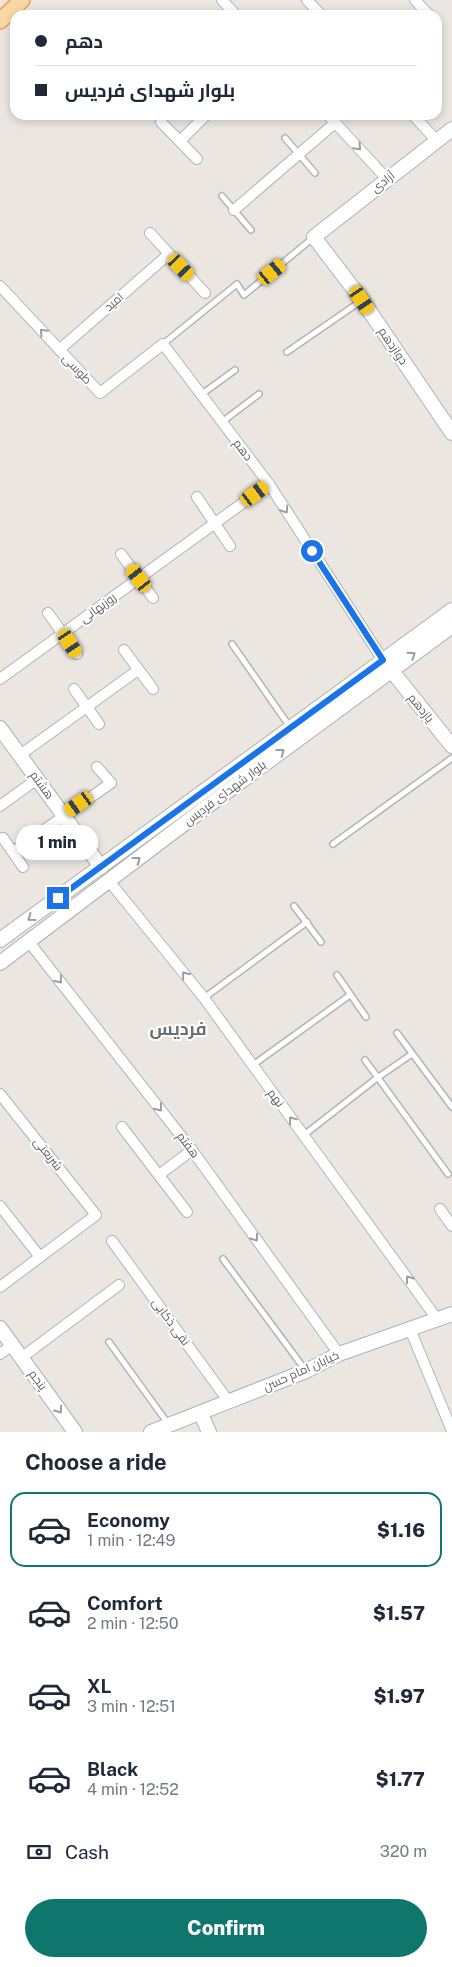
<!DOCTYPE html>
<html lang="en">
<head>
<meta charset="utf-8">
<style>
  :root { --surface:#fff; --page:#f6f6f7; --text:#1f2937; --muted:#747a83; --line:#e0e1e3; --accent:#0f766e }
  body { margin:0; font-family:"Public Sans",Cairo,sans-serif; background:var(--page); color:var(--text); height:100vh; display:flex; flex-direction:column; font-size:19px; white-space:nowrap }
  * { box-sizing:border-box; margin:0 }
  p { font-size:16px; color:var(--muted) }
  .icon { flex:none; width:28px; height:28px; fill:none; stroke:currentColor; stroke-width:2; stroke-linecap:round; stroke-linejoin:round }
  .map { position:relative; height:1432px; overflow:hidden }
  .details { display:flex; flex-direction:column; background:var(--surface); flex:1 }
  .details>* { flex:none }
  .top-card { position:absolute; left:10px; top:10px; width:432px; height:110px; border-radius:15px; box-shadow:0 2px 8px #0003; display:grid; align-content:center; height:110px; padding:0 25px; background:var(--surface) }
  .end { position:absolute; width:22px; height:22px; margin:-11px; border:6px solid #1a73e8; background:#fff; box-shadow:0 0 0 2px #fff }
  .from { border-radius:50% }
  .bubble { position:absolute; height:35px; border-radius:18px; background:var(--surface); box-shadow:0 2px 8px #0003; font-size:16px; font-weight:800; line-height:35px; text-align:center }
  .car { position:absolute; width:15px; height:30px; margin:-15px -8px; border-radius:6px; box-shadow:0 0 4px 1px #0007; background:linear-gradient(#f5c518 24%,#345 0 40%,#f5c518 0 76%,#345 0 86%,#f5c518 0) }
  .top-card b { display:flex; align-items:center; gap:18px; height:48px; font-size:19px }
  .top-card b+b { border-top:1px solid var(--line) }
  .top-card i { width:12px; height:12px; background:var(--text) }
  ul { padding:0; list-style:none }
  li { display:flex; align-items:center; gap:15px; height:75px; margin:0 10px 8px; padding:0 15px; border:2px solid transparent; border-radius:15px }
  li div { flex:1 }
  li b { display:block; font-size:19px }
  li em { font-style:normal; font-weight:800 }
  li.active { border-color:var(--accent) }
  li>.icon { width:45px; height:45px; stroke-width:1.5 }
  h2 { padding:0 25px; font-size:22px; line-height:60px }
  .pay { display:flex; align-items:center; gap:12px; height:55px; padding:0 25px; font-size:19px }
  .pay p { margin-inline-start:auto }
  .button { display:flex; gap:10px; margin-top:auto; padding:10px 25px }
  .button a { flex:1; height:58px; border-radius:30px; background:var(--accent); color:#fff; font-size:20px; font-weight:800; line-height:58px; text-align:center }
  .map>svg:first-child { display:block }
  .lines { fill:none; stroke-linecap:round; stroke-linejoin:round }
  .lane-casing { stroke:#b1b4b7; stroke-width:8 }
  .street-casing { stroke:#b1b4b7; stroke-width:12 }
  .secondary-casing { stroke:#adb2b5; stroke-width:16 }
  .primary-casing { stroke:#e99f5b; stroke-width:18 }
  .lane { stroke:#fff; stroke-width:5 }
  .street { stroke:#fff; stroke-width:10 }
  .secondary { stroke:#fff; stroke-width:14 }
  .primary { stroke:#fad8a6; stroke-width:15 }
  .oneway { stroke:#9b9ea0 }
  .route { stroke:#1a73e8; stroke-width:6 }
  .labels { text-anchor:middle; dominant-baseline:central; stroke-width:4; stroke-linejoin:round; paint-order:stroke }
  .street-label { font-size:12px; fill:#595e60; stroke:#fff }
  .district-label { font-size:18px; font-weight:bold; fill:#6a7072; stroke:#fff }
</style>
</head>
<body>
<div class="map">
<svg width="452" height="1432" viewBox="0 0 452 1432">
  <rect width="100%" height="100%" fill="#ebe6e0"/>
  <g class="lines">
    <!-- lane casing -->
    <g class="lane-casing">
      <g id="lane">
        <path d="M 285,138 L 315,173"/>
        <path d="M 222,196 L 251,230"/>
        <path d="M 163,344 L 237,284 L 244,295 L 314,237"/>
        <path d="M 287,352 L 361,301"/>
        <path d="M 202,394 L 235,370"/>
        <path d="M 222,422 L 259,394"/>
        <path d="M 232,644 L 290,727"/>
        <path d="M 333,844 L 452,758"/>
        <path d="M 294,906 L 321,942"/>
        <path d="M 337,975 L 366,1017"/>
        <path d="M 204,998 L 307,922"/>
        <path d="M 397,1033 L 452,1107"/>
        <path d="M 365,1060 L 448,1174"/>
        <path d="M 253,1065 L 350,995"/>
        <path d="M 304,1135 L 377,1078 L 412,1054"/>
        <path d="M 223,1259 L 306,1371"/>
        <path d="M 109,1342 L 169,1425"/>
      </g>
    </g>
    <!-- street casing -->
    <g class="street-casing">
      <g id="street">
        <path d="M 222,0 L 236,15"/>
        <path d="M 307,0 L 321,15"/>
        <path d="M 415,0 L 429,15"/>
        <path d="M 328,115 L 387,179"/>
        <path d="M 413,115 L 436,140"/>
        <path d="M 161,122 L 197,159"/>
        <path d="M 180,141 L 206,115"/>
        <path d="M 234,210 L 335,123"/>
        <path d="M 150,233 L 205,293"/>
        <path d="M 0,286 L 100,393 L 163,344 L 269,484 L 383,660"/>
        <path d="M 59,350 L 169,254"/>
        <path d="M 197,497 L 230,546"/>
        <path d="M 121,554 L 153,598"/>
        <path d="M 48,613 L 77,654"/>
        <path d="M 124,650 L 153,689"/>
        <path d="M 0,679 L 269,484"/>
        <path d="M 74,689 L 99,724"/>
        <path d="M 20,755 L 138,670"/>
        <path d="M 0,806 L 37,779"/>
        <path d="M 3,838 L 23,867"/>
        <path d="M 13,852 L 111,783 L 97,767"/>
        <path d="M 109,881 L 204,998 L 437,1319"/>
        <path d="M 29,942 L 192,1150 L 339,1354"/>
        <path d="M 0,1094 L 96,1215 L 0,1287"/>
        <path d="M 122,1127 L 187,1212"/>
        <path d="M 159,1175 L 192,1150"/>
        <path d="M 0,1206 L 40,1257"/>
        <path d="M 440,1209 L 452,1226"/>
        <path d="M 112,1241 L 229,1402"/>
        <path d="M 410,1329 L 452,1431"/>
        <path d="M 0,1354 L 12,1345"/>
        <path d="M 21,1358 L 119,1285"/>
      </g>
    </g>
    <!-- secondary casing -->
    <g class="secondary-casing">
      <g id="secondary">
        <path d="M 452,129 L 314,237 L 362,300 L 452,433"/>
        <path d="M 391,670 L 452,746"/>
        <path d="M 0,728 L 101,867"/>
        <path d="M 0,940 L 452,610"/>
        <path d="M 0,963 L 205,808 L 452,626"/>
        <path d="M 0,1328 L 75,1432"/>
        <path d="M 201,1414 L 209,1432"/>
        <path d="M 151,1432 L 306,1371 L 339,1354 L 452,1314"/>
      </g>
    </g>
    <!-- primary casing -->
    <g class="primary-casing">
      <path id="primary" d="M 0,21 L 22,0"/>
    </g>
    <!-- lane -->
    <use href="#lane" class="lane"/>
    <!-- street -->
    <use href="#street" class="street"/>
    <!-- secondary -->
    <use href="#secondary" class="secondary"/>
    <!-- primary -->
    <use href="#primary" class="primary"/>
  </g>
  <!-- one-way arrows -->
  <defs><path id="oneway-chevron" d="M-2-3.5L2.5 0L-2 3.5" fill="none" stroke-width="1.6" stroke-linecap="round" stroke-linejoin="round" transform="scale(1.25)"/></defs>
  <g class="oneway">
    <use href="#oneway-chevron" transform="translate(358 147) rotate(47)"/>
    <use href="#oneway-chevron" transform="translate(43 332) rotate(-133)"/>
    <use href="#oneway-chevron" transform="translate(285 510) rotate(57)"/>
    <use href="#oneway-chevron" transform="translate(412 655) rotate(-35)"/>
    <use href="#oneway-chevron" transform="translate(281 752) rotate(-37)"/>
    <use href="#oneway-chevron" transform="translate(137 860) rotate(-37)"/>
    <use href="#oneway-chevron" transform="translate(31 918) rotate(144)"/>
    <use href="#oneway-chevron" transform="translate(185 975) rotate(-129)"/>
    <use href="#oneway-chevron" transform="translate(59 980) rotate(52)"/>
    <use href="#oneway-chevron" transform="translate(159 1108) rotate(52)"/>
    <use href="#oneway-chevron" transform="translate(292 1120) rotate(-127)"/>
    <use href="#oneway-chevron" transform="translate(255 1238) rotate(54)"/>
    <use href="#oneway-chevron" transform="translate(409 1279) rotate(-126)"/>
    <use href="#oneway-chevron" transform="translate(59 1410) rotate(54)"/>
  </g>
  <g class="lines">
    <!-- route -->
    <path class="route" d="M 58,898 L 383,660 L 312,551"/>
  </g>
  <g class="labels">
    <!-- street labels -->
    <g class="street-label">
      <text transform="translate(383 182) rotate(-39)">آزادی</text>
      <text transform="translate(114 302) rotate(-41)">امید</text>
      <text transform="translate(393 346) rotate(56)">دوازدهم</text>
      <text transform="translate(77 369) rotate(47)">طوسی</text>
      <text transform="translate(243 450) rotate(53)">دهم</text>
      <text transform="translate(98 608) rotate(-36)">روزبهانی</text>
      <text transform="translate(421 708) rotate(51)">یازدهم</text>
      <text transform="translate(42 785) rotate(54)">هشتم</text>
      <text transform="translate(225 793) rotate(-37)">بلوار شهدای فردیس</text>
      <text transform="translate(276 1098) rotate(53)">نهم</text>
      <text transform="translate(188 1145) rotate(53)">هفتم</text>
      <text transform="translate(48 1154) rotate(52)">شریعتی</text>
      <text transform="translate(171 1322) rotate(54)">نقی ذکایی</text>
      <text transform="translate(301 1371) rotate(-24)">خیابان امام حسن</text>
      <text transform="translate(38 1380) rotate(54)">پنجم</text>
    </g>
    <!-- district labels -->
    <g class="district-label">
      <text x="178" y="1028">فردیس</text>
    </g>
  </g>
</svg>
<i class="end from" style="left:312px;top:551px"></i>
<i class="end" style="left:58px;top:898px"></i>
<div class="bubble" style="left:16px;top:825px;width:82px">1 min</div>
<i class="car" style="left:181px;top:267px;rotate:137deg"></i>
<i class="car" style="left:272px;top:272px;rotate:51deg"></i>
<i class="car" style="left:362px;top:300px;rotate:146deg"></i>
<i class="car" style="left:255px;top:494px;rotate:54deg"></i>
<i class="car" style="left:139px;top:578px;rotate:323deg"></i>
<i class="car" style="left:70px;top:643px;rotate:147deg"></i>
<i class="car" style="left:79px;top:804px;rotate:235deg"></i>
<div class="top-card">
<b><i class="from"></i>دهم</b>
<b><i></i>بلوار شهدای فردیس</b>
</div>
</div>
<section class="details">
<h2>Choose a ride</h2>
<ul>
<li class="active"><svg class="icon" aria-label="car" viewBox="0 0 24 24"><path d="M5 17H2v-5l4-1 3-4h7l3 4 3 1v5h-3M9 17h6M6 11h13"/><circle cx="7" cy="17" r="2"/><circle cx="17" cy="17" r="2"/></svg><div><b>Economy</b><p>1 min · 12:49</p></div><em>$1.16</em></li>
<li><svg class="icon" aria-label="car" viewBox="0 0 24 24"><path d="M5 17H2v-5l4-1 3-4h7l3 4 3 1v5h-3M9 17h6M6 11h13"/><circle cx="7" cy="17" r="2"/><circle cx="17" cy="17" r="2"/></svg><div><b>Comfort</b><p>2 min · 12:50</p></div><em>$1.57</em></li>
<li><svg class="icon" aria-label="car" viewBox="0 0 24 24"><path d="M5 17H2v-5l4-1 3-4h7l3 4 3 1v5h-3M9 17h6M6 11h13"/><circle cx="7" cy="17" r="2"/><circle cx="17" cy="17" r="2"/></svg><div><b>XL</b><p>3 min · 12:51</p></div><em>$1.97</em></li>
<li><svg class="icon" aria-label="car" viewBox="0 0 24 24"><path d="M5 17H2v-5l4-1 3-4h7l3 4 3 1v5h-3M9 17h6M6 11h13"/><circle cx="7" cy="17" r="2"/><circle cx="17" cy="17" r="2"/></svg><div><b>Black</b><p>4 min · 12:52</p></div><em>$1.77</em></li>
</ul>
<div class="pay"><svg class="icon" aria-label="cash" viewBox="0 0 24 24"><path d="M3 7h18v10H3z"/><circle cx="12" cy="12" r="2"/></svg>Cash<p>320 m</p></div>
<div class="button"><a>Confirm</a></div>
</section>
</body>
</html>
